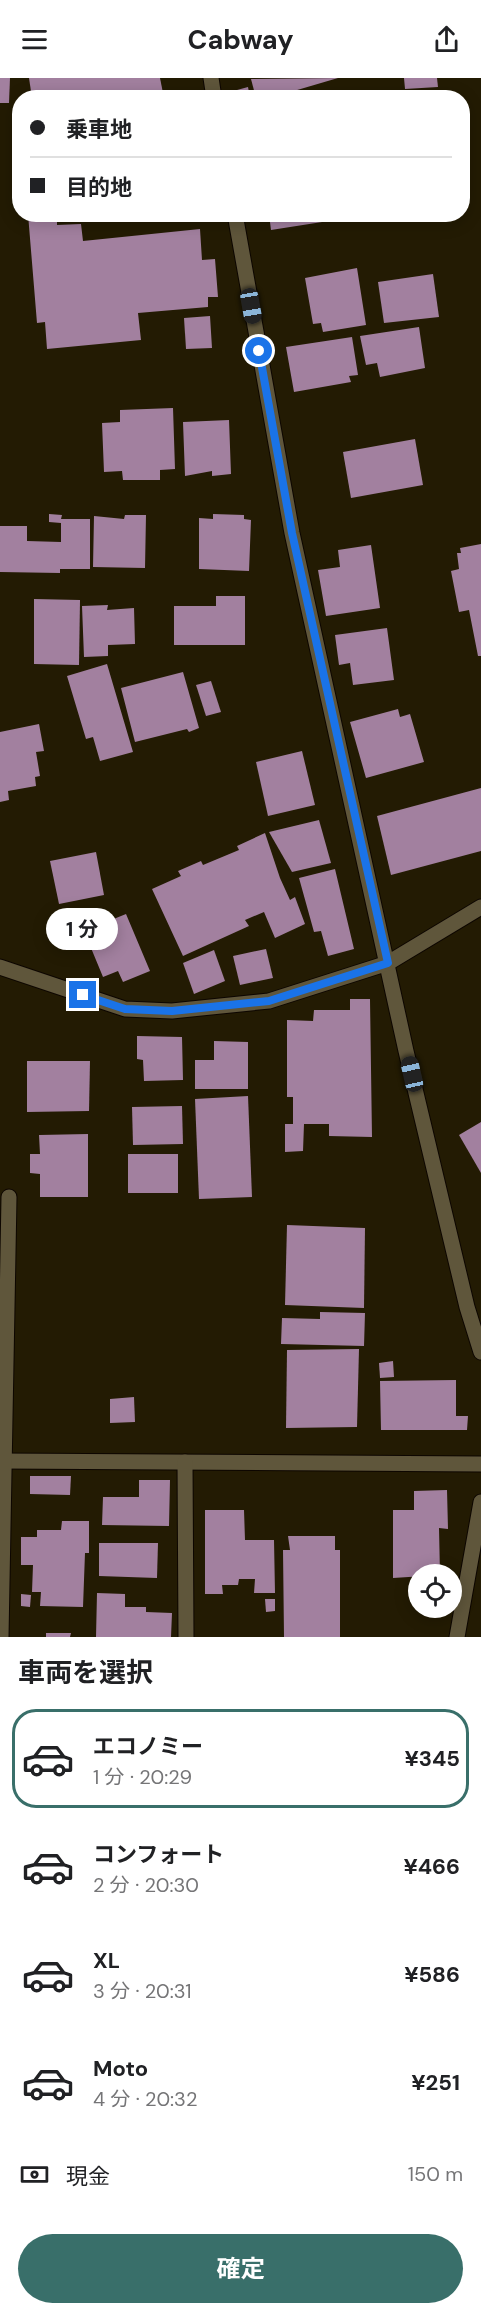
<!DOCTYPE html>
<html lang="ja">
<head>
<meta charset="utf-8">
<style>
  :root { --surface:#fff; --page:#f2f2f2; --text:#202124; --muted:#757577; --line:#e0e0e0; --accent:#396f6a }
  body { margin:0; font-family:"DM Sans","Noto Sans JP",sans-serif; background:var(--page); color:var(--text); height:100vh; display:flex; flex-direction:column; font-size:22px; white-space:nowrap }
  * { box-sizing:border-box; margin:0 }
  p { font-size:20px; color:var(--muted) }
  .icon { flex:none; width:33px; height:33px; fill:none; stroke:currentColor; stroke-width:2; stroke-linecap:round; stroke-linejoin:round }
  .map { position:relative; height:1559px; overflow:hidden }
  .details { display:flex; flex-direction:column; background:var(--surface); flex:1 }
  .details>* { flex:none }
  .top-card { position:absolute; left:12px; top:12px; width:458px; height:132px; border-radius:24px; box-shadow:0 3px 15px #0003; display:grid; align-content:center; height:132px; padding:0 18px; background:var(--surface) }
  .buttons { position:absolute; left:408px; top:1486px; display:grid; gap:12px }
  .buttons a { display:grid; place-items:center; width:54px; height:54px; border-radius:50%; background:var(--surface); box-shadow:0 3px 15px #0003; font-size:30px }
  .end { position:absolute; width:27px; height:27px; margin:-14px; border:8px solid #1a73e8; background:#fff; box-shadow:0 0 0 3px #fff }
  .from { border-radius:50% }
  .bubble { position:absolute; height:42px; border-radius:21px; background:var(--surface); box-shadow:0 3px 15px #0003; font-size:20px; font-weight:700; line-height:42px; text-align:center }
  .car { position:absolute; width:18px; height:36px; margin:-18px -9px; border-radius:8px; box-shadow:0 0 4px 2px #0007; background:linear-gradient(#222 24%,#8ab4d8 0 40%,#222 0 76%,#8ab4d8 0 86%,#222 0) }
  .top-card b { display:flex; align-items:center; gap:21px; height:57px; font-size:22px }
  .top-card b+b { border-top:2px solid var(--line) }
  .top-card i { width:15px; height:15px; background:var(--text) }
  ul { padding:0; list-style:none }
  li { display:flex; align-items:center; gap:18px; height:99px; margin:0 12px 9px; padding:0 6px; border:3px solid transparent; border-radius:24px }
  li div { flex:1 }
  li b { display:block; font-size:22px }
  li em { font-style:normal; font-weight:700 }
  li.selected { border-color:var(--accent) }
  li>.icon { width:54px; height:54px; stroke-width:1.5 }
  h2 { padding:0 18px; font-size:27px; line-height:72px }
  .pay { display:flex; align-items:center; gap:15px; height:66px; padding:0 18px; font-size:22px }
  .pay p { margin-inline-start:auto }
  .button { display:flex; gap:12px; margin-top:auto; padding:12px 18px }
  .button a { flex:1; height:69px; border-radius:36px; background:var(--accent); color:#fff; font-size:24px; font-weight:700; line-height:69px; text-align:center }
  header { display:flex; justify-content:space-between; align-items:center; height:78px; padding:0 18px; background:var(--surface); font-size:27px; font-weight:700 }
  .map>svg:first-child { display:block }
  .building { fill:#a2809f }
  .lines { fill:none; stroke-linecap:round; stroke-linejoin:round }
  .minor-casing { stroke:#0d0600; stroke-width:17 }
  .minor { stroke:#5f563b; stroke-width:15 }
  .route { stroke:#1a73e8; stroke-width:8 }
</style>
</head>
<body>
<header><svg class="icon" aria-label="menu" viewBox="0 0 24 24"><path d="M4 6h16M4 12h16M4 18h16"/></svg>Cabway<svg class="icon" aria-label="share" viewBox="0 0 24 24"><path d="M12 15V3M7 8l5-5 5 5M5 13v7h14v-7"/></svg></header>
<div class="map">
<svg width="481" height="1559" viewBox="0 0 481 1559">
  <rect width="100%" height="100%" fill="#231b03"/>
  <!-- building -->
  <g class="building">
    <path d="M 0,0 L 10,0 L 9,25 L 0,25 Z"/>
    <path d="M 29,0 L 160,0 L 164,20 L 32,20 Z"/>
    <path d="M 338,0 L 270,20 L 256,20 L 251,1 Z"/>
    <path d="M 404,0 L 437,0 L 438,9 L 405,11 Z"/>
    <path d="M 248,9 L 250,20 L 239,20 L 237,12 Z"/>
    <path d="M 28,136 L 57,136 L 57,147 L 81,146 L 83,163 L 200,151 L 202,182 L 215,181 L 218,219 L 208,219 L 208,229 L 138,235 L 141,262 L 47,271 L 45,244 L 37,245 Z"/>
    <path d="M 269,136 L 354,136 L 354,139 L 271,152 Z"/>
    <path d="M 357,190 L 366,247 L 323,254 L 321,245 L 313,246 L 305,200 Z"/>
    <path d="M 433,196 L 439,239 L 384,245 L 378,204 Z"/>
    <path d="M 210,238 L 212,270 L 186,271 L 184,240 Z"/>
    <path d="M 419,249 L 425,290 L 380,299 L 377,285 L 366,287 L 360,258 Z"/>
    <path d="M 352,259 L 358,297 L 349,298 L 351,304 L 294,314 L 286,269 Z"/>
    <path d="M 173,330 L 175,391 L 160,392 L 160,402 L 123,402 L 122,393 L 104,394 L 102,345 L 120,344 L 120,332 Z"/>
    <path d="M 229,342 L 231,396 L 212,398 L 212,393 L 185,398 L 183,344 Z"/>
    <path d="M 415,361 L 423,407 L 351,420 L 343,374 Z"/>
    <path d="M 49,436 L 62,437 L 61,441 L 90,441 L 90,491 L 60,491 L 60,495 L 0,494 L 0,448 L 27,448 L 27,463 L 61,464 L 61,445 L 49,444 Z"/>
    <path d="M 213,436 L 244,437 L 244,441 L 251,442 L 249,493 L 199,491 L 199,440 L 213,441 Z"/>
    <path d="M 125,437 L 146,437 L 145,490 L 93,489 L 94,438 L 124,441 Z"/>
    <path d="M 481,466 L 481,578 L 478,578 L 469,532 L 459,534 L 451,493 L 459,491 L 457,475 L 461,475 L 460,470 Z"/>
    <path d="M 371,467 L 380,530 L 326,538 L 318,492 L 340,489 L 338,472 Z"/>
    <path d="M 216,518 L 245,518 L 245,567 L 174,567 L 174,528 L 216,528 Z"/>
    <path d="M 34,521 L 80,522 L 79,587 L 34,586 Z"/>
    <path d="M 108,527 L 107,532 L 134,530 L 135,566 L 108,567 L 108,578 L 84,579 L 82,528 Z"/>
    <path d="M 387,550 L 394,602 L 353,607 L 350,585 L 339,587 L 335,557 Z"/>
    <path d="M 107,586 L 133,674 L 100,683 L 93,659 L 86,661 L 67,598 Z"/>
    <path d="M 183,594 L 199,650 L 189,654 L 187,651 L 135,664 L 121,610 Z"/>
    <path d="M 211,603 L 221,634 L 206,638 L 196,607 Z"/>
    <path d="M 398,631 L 400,639 L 410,636 L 424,684 L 366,700 L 350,644 Z"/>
    <path d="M 39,646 L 44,673 L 36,674 L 40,698 L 35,699 L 36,708 L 8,713 L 9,722 L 0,724 L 0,654 Z"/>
    <path d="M 302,673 L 315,727 L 268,738 L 256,684 Z"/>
    <path d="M 481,710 L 481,773 L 391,797 L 377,738 Z"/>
    <path d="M 319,742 L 331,785 L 292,794 L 269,754 Z"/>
    <path d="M 265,755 L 280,800 L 290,822 L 295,819 L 305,846 L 275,860 L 264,834 L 245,842 L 249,848 L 183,878 L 152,811 L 181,798 L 178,793 L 201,783 L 203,787 L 239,772 L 237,768 Z"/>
    <path d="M 96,774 L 104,817 L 59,826 L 50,783 Z"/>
    <path d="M 335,791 L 354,871 L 328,878 L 321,853 L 314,854 L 299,800 Z"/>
    <path d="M 126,836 L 150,893 L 123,904 L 118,893 L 103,899 L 84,853 Z"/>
    <path d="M 266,871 L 273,900 L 240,907 L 233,878 Z"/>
    <path d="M 214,872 L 225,903 L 194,916 L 183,885 Z"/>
    <path d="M 350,921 L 370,921 L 372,1059 L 329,1058 L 329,1046 L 304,1046 L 303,1073 L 285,1074 L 285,1046 L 293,1046 L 293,1019 L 287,1019 L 287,942 L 313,943 L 314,932 L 350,932 Z"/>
    <path d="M 137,958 L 182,959 L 183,1002 L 144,1003 L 143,982 L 137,981 Z"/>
    <path d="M 214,963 L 248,964 L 248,1011 L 195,1011 L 195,982 L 214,982 Z"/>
    <path d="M 27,983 L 90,983 L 89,1033 L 27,1034 Z"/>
    <path d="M 248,1018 L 252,1119 L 199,1121 L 195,1021 Z"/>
    <path d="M 182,1028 L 183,1066 L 133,1067 L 132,1029 Z"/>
    <path d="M 481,1044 L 481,1095 L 459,1057 Z"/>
    <path d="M 88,1056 L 88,1119 L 40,1119 L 40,1096 L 30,1095 L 30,1076 L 40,1076 L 39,1057 Z"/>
    <rect x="128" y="1076" width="50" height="39"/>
    <path d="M 287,1147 L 365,1150 L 364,1230 L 285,1227 Z"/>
    <path d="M 320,1234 L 365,1235 L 364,1268 L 281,1266 L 282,1240 L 320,1241 Z"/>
    <path d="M 359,1271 L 357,1349 L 286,1350 L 287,1272 Z"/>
    <path d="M 393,1283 L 394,1299 L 380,1300 L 379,1285 Z"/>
    <path d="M 456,1302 L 456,1338 L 468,1338 L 467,1352 L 381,1352 L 380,1303 Z"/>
    <path d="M 134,1319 L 135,1344 L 110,1345 L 110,1321 Z"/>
    <path d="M 30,1398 L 71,1398 L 70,1417 L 30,1416 Z"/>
    <path d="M 139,1402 L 170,1402 L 169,1448 L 102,1447 L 103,1419 L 139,1419 Z"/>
    <path d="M 447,1412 L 448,1451 L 439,1450 L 440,1497 L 393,1500 L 393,1432 L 414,1432 L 414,1413 Z"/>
    <path d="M 205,1432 L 244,1432 L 245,1462 L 274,1462 L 275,1515 L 254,1515 L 255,1501 L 239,1501 L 238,1507 L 222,1507 L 223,1516 L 205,1516 Z"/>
    <path d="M 62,1443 L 89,1443 L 89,1475 L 85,1475 L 83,1529 L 40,1528 L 41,1514 L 32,1514 L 33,1487 L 21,1487 L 21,1459 L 37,1459 L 37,1452 L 61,1452 Z"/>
    <path d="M 288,1458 L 335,1458 L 335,1472 L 340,1472 L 340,1559 L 284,1559 L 283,1472 L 290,1472 Z"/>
    <path d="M 99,1465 L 158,1465 L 157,1500 L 99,1498 Z"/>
    <path d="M 97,1515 L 125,1516 L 125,1529 L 146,1529 L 146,1534 L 172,1535 L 171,1559 L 96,1559 Z"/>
    <path d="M 21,1516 L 31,1517 L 30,1529 L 21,1528 Z"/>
    <path d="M 265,1521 L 275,1521 L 275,1533 L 266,1534 Z"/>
    <path d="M 46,1555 L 71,1555 L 70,1559 L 46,1559 Z"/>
  </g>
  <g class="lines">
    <!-- minor casing -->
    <g class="minor-casing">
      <g id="minor">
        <path d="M 211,0 L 214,20"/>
        <path d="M 235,136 L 292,455 L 406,973 L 467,1229 L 481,1274"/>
        <path d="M 0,889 L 125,931 L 172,933 L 269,923 L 388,885 L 481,829"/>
        <path d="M 0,1383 L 481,1386"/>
        <path d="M 185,1384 L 186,1559"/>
        <path d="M 1,1559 L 9,1119"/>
        <path d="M 457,1559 L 481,1424"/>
      </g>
    </g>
    <!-- minor -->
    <use href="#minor" class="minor"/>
  </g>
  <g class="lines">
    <!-- route -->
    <path class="route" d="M 83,917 L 125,931 L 172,933 L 269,923 L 388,885 L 292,455 L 259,273"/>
  </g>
</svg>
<div class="buttons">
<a><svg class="icon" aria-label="locate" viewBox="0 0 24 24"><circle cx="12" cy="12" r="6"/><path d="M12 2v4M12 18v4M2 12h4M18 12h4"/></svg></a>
</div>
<i class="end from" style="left:259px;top:273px"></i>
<i class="end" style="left:83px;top:917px"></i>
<div class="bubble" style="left:46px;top:830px;width:72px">1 分</div>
<i class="car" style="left:251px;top:228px;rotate:170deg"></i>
<i class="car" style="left:412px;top:996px;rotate:347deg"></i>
<div class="top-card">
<b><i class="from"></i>乗車地</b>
<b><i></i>目的地</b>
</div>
</div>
<section class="details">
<h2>車両を選択</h2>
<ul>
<li class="selected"><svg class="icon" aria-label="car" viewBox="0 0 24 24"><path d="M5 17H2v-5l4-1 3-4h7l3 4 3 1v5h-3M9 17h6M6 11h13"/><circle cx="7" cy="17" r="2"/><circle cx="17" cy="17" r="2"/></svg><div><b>エコノミー</b><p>1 分 · 20:29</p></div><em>¥345</em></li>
<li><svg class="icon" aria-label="car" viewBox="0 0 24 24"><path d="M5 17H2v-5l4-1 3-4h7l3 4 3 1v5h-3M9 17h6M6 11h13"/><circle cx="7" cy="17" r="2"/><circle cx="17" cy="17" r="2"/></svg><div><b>コンフォート</b><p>2 分 · 20:30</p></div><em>¥466</em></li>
<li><svg class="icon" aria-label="car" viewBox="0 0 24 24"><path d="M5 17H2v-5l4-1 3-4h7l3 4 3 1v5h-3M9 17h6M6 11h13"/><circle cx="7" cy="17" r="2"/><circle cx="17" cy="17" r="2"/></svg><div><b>XL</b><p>3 分 · 20:31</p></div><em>¥586</em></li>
<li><svg class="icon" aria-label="car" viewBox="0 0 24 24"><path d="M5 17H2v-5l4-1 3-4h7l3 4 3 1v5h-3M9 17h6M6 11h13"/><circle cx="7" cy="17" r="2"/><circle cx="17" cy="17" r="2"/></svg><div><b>Moto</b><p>4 分 · 20:32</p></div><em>¥251</em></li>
</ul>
<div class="pay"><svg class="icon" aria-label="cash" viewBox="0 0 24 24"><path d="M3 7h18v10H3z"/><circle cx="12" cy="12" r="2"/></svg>現金<p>150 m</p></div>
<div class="button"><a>確定</a></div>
</section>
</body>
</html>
